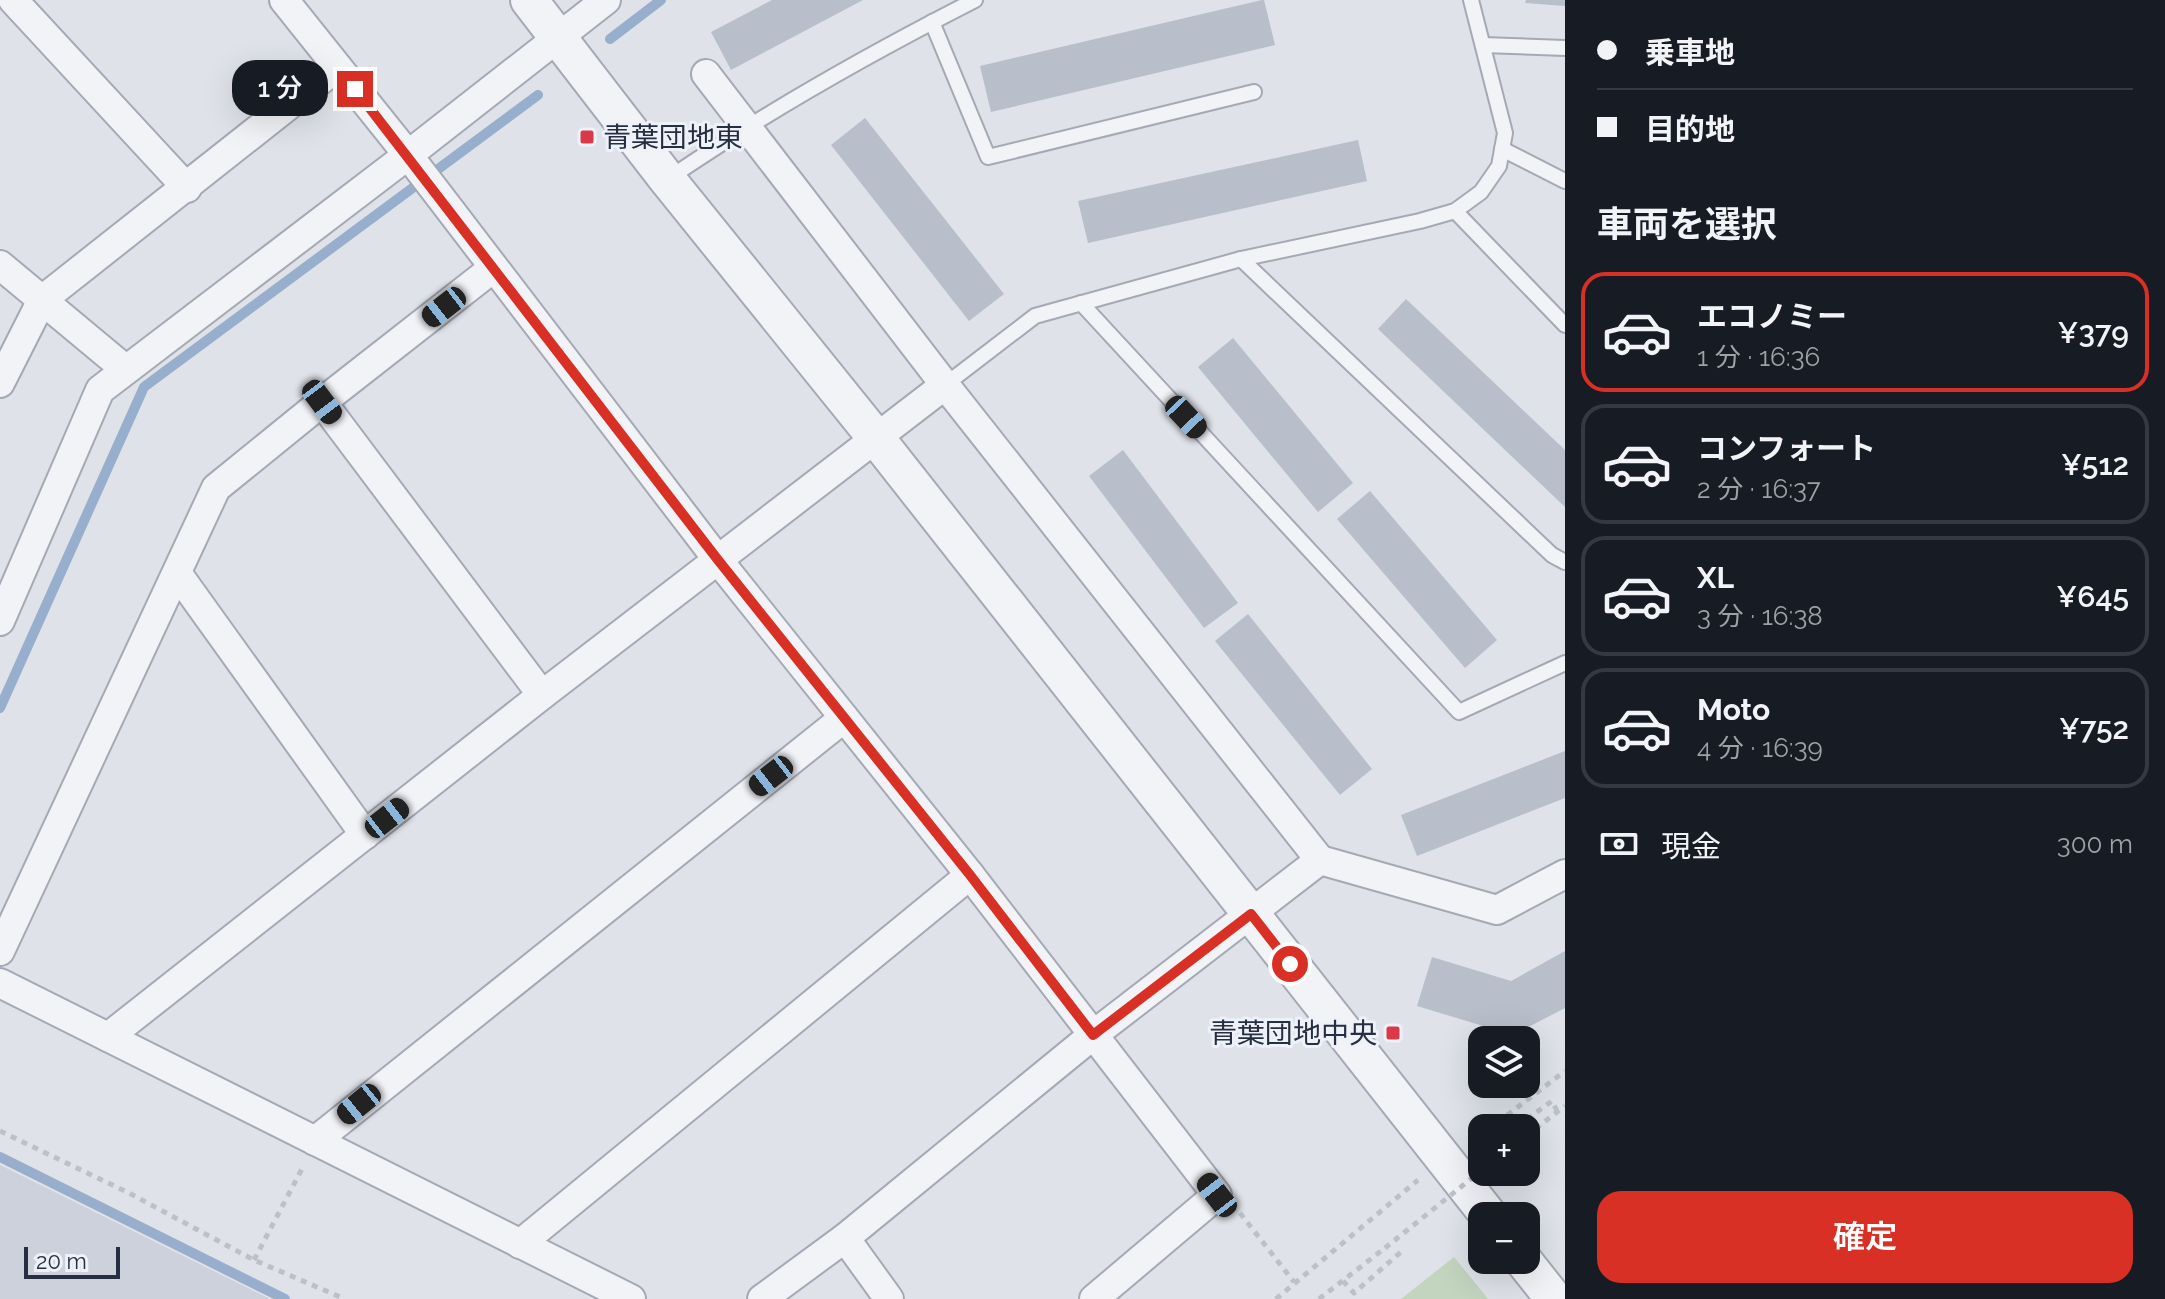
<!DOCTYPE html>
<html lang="ja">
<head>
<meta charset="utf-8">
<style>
  :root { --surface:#171b24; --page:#20242c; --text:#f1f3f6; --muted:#9ea1a6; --line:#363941; --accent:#d93025 }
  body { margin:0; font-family:Raleway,"Noto Sans JP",sans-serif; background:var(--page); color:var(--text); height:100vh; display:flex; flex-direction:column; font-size:30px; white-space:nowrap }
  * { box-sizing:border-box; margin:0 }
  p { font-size:26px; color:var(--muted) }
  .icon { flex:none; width:44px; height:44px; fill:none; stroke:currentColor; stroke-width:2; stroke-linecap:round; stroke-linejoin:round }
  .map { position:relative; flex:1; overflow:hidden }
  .sheet { display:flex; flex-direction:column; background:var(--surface); width:600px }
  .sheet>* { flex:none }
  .banner { display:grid; align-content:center; height:176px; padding:0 32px; background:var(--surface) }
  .buttons { position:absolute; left:1468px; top:1026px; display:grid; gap:16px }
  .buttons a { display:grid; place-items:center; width:72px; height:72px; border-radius:16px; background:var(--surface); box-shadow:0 8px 32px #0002; font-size:40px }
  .scale { position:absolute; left:24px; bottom:20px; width:96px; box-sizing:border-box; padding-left:8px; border:4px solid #262f42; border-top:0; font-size:22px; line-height:28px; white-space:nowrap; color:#262f42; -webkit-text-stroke:6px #eef1f7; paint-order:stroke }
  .end { position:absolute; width:36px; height:36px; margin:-18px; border:10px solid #d93025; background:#fff; box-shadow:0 0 0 4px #fff }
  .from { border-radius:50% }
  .bubble { position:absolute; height:56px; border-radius:24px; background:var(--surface); box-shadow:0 8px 32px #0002; font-size:26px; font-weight:600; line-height:56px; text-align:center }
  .car { position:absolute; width:24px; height:48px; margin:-24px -12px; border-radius:10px; box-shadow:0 0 6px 2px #0007; background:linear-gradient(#222 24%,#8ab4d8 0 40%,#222 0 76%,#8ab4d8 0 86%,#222 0) }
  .banner b { display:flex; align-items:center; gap:28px; height:76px; font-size:30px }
  .banner b+b { border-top:2px solid var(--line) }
  .banner i { width:20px; height:20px; background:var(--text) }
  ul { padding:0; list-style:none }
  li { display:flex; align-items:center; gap:24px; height:120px; margin:0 16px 12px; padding:0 16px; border:4px solid var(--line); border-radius:24px }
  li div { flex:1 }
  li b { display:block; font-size:30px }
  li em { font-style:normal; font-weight:600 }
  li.on { border-color:var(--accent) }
  li>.icon { width:72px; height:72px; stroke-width:1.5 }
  h2 { padding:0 32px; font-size:36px; line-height:96px }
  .pay { display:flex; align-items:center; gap:20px; height:88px; padding:0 32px; font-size:30px }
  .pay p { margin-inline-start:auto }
  .cta { display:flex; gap:16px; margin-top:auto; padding:16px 32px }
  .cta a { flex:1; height:92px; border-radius:24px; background:var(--accent); color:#fff; font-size:32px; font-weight:600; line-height:92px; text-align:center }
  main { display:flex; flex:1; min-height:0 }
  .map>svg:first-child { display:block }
  .built { fill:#cdd1dc }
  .green { fill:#c3d4bf }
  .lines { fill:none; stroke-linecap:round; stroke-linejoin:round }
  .stream { stroke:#97aecc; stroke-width:10 }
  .building { fill:#b8beca }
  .service-casing { stroke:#a4a9b4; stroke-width:18 }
  .minor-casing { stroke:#a4a9b4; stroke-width:32 }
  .tertiary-casing { stroke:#a4a9b4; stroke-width:40 }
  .path { stroke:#bdc0c8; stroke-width:5; stroke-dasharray:6 6; stroke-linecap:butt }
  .service { stroke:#f2f3f7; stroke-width:14 }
  .minor { stroke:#f2f3f7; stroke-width:28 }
  .tertiary { stroke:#f2f3f7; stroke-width:36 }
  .path-bridge { stroke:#bdc0c8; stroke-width:5; stroke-dasharray:6 6; stroke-linecap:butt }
  .route { stroke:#d93025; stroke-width:10 }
  .poi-dot { fill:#d93948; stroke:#eef1f7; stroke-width:3 }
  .labels { text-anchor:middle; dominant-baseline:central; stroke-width:6; stroke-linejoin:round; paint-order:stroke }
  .poi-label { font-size:28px; fill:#262f42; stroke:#eef1f7; text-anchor:start }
</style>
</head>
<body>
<main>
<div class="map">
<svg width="1565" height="1299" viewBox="0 0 1565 1299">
  <rect width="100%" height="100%" fill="#dfe2e9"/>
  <!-- built -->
  <path class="built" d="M 0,1165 L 270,1299 L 0,1299 Z"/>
  <!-- green -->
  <path class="green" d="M 1454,1257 L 1488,1299 L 1401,1299 Z"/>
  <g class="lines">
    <!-- stream -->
    <g class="stream">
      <path d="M 610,39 L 661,0"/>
      <path d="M 0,708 L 144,387 L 538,95"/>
      <path d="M 0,1157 L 285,1299"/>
    </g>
  </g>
  <!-- building -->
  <g class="building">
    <path d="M 772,0 L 863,0 L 731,70 L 711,32 Z"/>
    <path d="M 1262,0 L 1264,0 L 1275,45 L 991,112 L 980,66 Z"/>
    <path d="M 1526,0 L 1565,0 L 1565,6 L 1525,3 Z"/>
    <path d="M 865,118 L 1004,294 L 969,321 L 831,145 Z"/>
    <path d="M 1358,140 L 1367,181 L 1088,243 L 1078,201 Z"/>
    <path d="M 1406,299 L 1565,450 L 1565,507 L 1378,329 Z"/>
    <path d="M 1233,338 L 1353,483 L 1318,512 L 1198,367 Z"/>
    <path d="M 1123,450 L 1238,603 L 1204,628 L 1089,476 Z"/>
    <path d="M 1370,491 L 1497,640 L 1465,668 L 1337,519 Z"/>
    <path d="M 1248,614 L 1372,769 L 1340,795 L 1215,641 Z"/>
    <path d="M 1565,751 L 1565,798 L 1417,856 L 1401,815 Z"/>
    <path d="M 1565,951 L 1565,1008 L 1513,1035 L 1417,1006 L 1432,957 L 1511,981 Z"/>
  </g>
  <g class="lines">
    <!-- service casing -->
    <g class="service-casing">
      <g id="service">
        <path d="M 932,22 L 988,157 L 1254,92"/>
        <path d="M 1483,45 L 1565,48"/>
        <path d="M 1502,149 L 1565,181"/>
        <path d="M 668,179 C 766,112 869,54 975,0"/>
        <path d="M 1455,211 L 1565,325"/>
        <path d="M 1241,259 L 1552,555 L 1565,562"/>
        <path d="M 1081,303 L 1459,712 L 1565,663"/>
        <path d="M 945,385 L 1035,316 L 1241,259 L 1420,221 L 1455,211 L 1481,192 L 1499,166 L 1505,133 L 1471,0"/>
      </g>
    </g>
    <!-- minor casing -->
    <g class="minor-casing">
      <g id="minor">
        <path d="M 13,0 L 187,188"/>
        <path d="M 284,0 L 408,155 L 718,560 L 970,875 L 1217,1195 L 1094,1299"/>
        <path d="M 706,74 L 945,385 L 1320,860"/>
        <path d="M 0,265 L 125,369"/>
        <path d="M 0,383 L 42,300 L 337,67"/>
        <path d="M 322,402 L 542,695"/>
        <path d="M 177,573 L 365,835"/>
        <path d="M 0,621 L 100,390 L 408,155 L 606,0"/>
        <path d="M 0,951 L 216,488 L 322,402 L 492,269"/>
        <path d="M 0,983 L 631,1299"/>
        <path d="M 108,1037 L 542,695 L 945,385"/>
        <path d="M 315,1141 L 844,718"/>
        <path d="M 845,1238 L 889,1299"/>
        <path d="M 520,1244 L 970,875"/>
        <path d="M 762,1299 L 845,1238 L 1093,1035 L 1320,860 L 1497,910 L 1565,874"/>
      </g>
    </g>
    <!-- tertiary casing -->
    <g class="tertiary-casing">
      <g id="tertiary">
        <path d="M 529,0 L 667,179 L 876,438 L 1489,1216"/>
        <path d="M 1523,1260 L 1554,1299"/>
      </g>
    </g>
    <!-- path -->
    <g class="path">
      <path d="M 1557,1111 L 1552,1101 L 1516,1127 L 1506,1116 L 1565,1071"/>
      <path d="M 0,1131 L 129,1193 L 254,1260 L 345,1299"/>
      <path d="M 1526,1136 L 1565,1106"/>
      <path d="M 1240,1213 L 1294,1282"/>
      <path d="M 254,1260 L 304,1165"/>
      <path d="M 1343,1281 L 1354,1293 L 1402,1251"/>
      <path d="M 1276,1299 L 1418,1180"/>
      <path d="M 1319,1299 L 1385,1248"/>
    </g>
    <!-- service -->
    <use href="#service" class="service"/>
    <!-- minor -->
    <use href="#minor" class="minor"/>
    <!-- tertiary -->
    <use href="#tertiary" class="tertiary"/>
    <!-- path-bridge -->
    <path class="path-bridge" d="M 1385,1248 L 1482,1170"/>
  </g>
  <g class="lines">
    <!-- route -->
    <path class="route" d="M 355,89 L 718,560 L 970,875 L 1093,1035 L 1251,914 L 1290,964"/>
  </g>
  <!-- markers -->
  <g class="poi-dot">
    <rect x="579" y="129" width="16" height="16" rx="4"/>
    <rect x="1385" y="1025" width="16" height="16" rx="4"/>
  </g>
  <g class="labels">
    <!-- poi labels -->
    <g class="poi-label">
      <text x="603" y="137">青葉団地東</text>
      <text x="1377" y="1033" text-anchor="end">青葉団地中央</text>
    </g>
  </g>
</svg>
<div class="buttons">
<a><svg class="icon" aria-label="layers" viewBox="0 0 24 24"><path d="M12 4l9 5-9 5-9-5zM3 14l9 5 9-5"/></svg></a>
<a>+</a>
<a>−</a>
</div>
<div class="scale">20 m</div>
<i class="end from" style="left:1290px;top:964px"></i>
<i class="end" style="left:355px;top:89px"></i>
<div class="bubble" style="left:232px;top:60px;width:96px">1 分</div>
<i class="car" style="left:444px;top:307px;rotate:232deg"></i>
<i class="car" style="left:322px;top:402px;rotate:143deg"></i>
<i class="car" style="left:1186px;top:417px;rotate:137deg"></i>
<i class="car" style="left:771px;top:776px;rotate:232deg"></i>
<i class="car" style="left:387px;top:818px;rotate:52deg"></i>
<i class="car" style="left:359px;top:1104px;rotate:231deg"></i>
<i class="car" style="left:1217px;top:1195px;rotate:322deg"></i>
</div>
<section class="sheet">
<div class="banner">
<b><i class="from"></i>乗車地</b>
<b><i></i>目的地</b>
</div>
<h2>車両を選択</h2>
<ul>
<li class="on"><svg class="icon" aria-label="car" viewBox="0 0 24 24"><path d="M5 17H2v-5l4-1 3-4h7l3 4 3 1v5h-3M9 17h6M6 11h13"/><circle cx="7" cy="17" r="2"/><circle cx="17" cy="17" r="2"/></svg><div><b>エコノミー</b><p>1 分 · 16:36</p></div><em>¥379</em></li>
<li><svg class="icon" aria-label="car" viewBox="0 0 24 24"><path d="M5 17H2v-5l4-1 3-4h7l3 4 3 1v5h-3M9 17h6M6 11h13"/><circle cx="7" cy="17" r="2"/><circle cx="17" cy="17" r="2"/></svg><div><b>コンフォート</b><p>2 分 · 16:37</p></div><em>¥512</em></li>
<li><svg class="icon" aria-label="car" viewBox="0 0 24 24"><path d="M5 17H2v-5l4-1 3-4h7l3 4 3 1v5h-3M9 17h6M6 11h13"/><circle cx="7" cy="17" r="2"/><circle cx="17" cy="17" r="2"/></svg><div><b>XL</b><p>3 分 · 16:38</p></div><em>¥645</em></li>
<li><svg class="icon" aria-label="car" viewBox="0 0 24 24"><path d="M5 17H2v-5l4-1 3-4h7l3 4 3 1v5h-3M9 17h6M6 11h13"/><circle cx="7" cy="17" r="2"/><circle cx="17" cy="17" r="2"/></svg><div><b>Moto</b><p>4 分 · 16:39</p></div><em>¥752</em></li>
</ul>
<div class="pay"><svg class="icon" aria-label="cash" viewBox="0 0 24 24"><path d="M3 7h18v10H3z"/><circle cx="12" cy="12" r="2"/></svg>現金<p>300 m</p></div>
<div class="cta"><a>確定</a></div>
</section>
</main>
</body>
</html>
